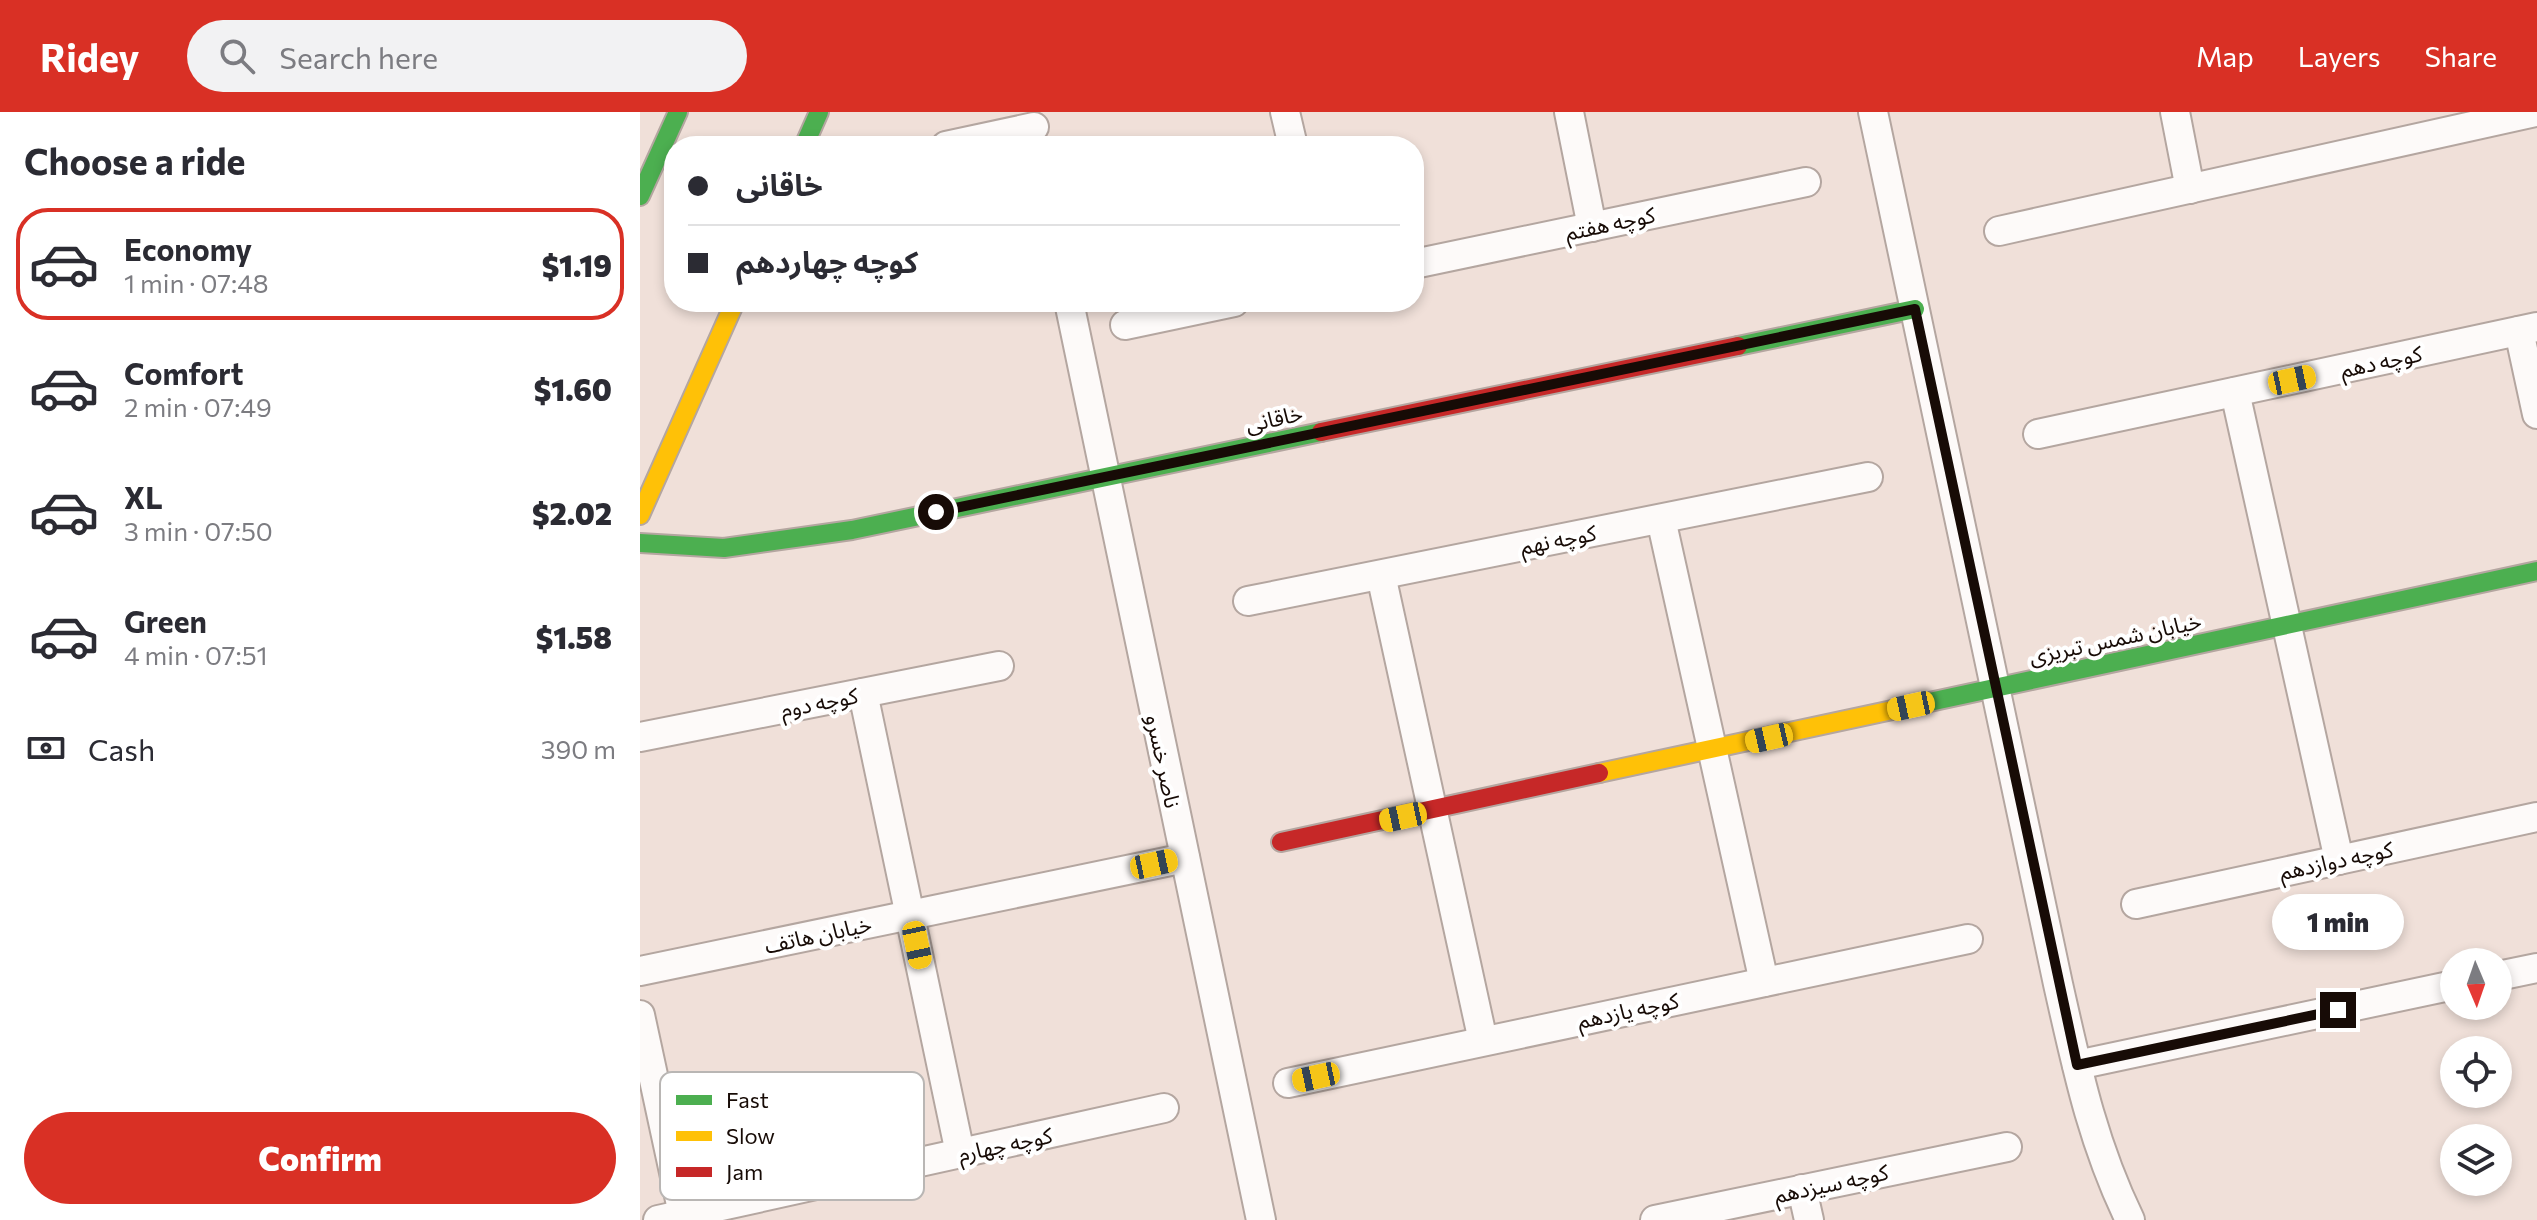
<!DOCTYPE html>
<html lang="en">
<head>
<meta charset="utf-8">
<style>
  :root { --surface:#fff; --page:#f2f2f3; --text:#2b2b33; --muted:#7c7c81; --line:#e1e1e2; --accent:#d93025 }
  body { margin:0; font-family:Commissioner,"Noto Sans Arabic",sans-serif; background:var(--page); color:var(--text); height:100vh; display:flex; flex-direction:column; font-size:30px; white-space:nowrap }
  * { box-sizing:border-box; margin:0 }
  p { font-size:26px; color:var(--muted) }
  .icon { flex:none; width:44px; height:44px; fill:none; stroke:currentColor; stroke-width:2; stroke-linecap:round; stroke-linejoin:round }
  .map { position:relative; flex:1; overflow:hidden }
  .sheet { display:flex; flex-direction:column; background:var(--surface); width:640px }
  .sheet>* { flex:none }
  .banner { position:absolute; left:24px; top:24px; width:760px; height:176px; border-radius:32px; box-shadow:0 4px 12px #0003; display:grid; align-content:center; height:176px; padding:0 24px; background:var(--surface) }
  .needle { width:52px; rotate:178deg }
  .tools { position:absolute; left:1800px; top:836px; display:grid; gap:16px }
  .tools a { display:grid; place-items:center; width:72px; height:72px; border-radius:50%; background:var(--surface); box-shadow:0 4px 12px #0003; font-size:40px }
  .end { position:absolute; width:36px; height:36px; margin:-18px; border:10px solid #170b06; background:#fff; box-shadow:0 0 0 4px #fff }
  .from { border-radius:50% }
  .bubble { position:absolute; height:56px; border-radius:28px; background:var(--surface); box-shadow:0 4px 12px #0003; font-size:26px; font-weight:800; line-height:56px; text-align:center }
  .car { position:absolute; width:24px; height:48px; margin:-24px -12px; border-radius:10px; box-shadow:0 0 6px 2px #0007; background:linear-gradient(#f5c518 24%,#345 0 40%,#f5c518 0 76%,#345 0 86%,#f5c518 0) }
  .banner b { display:flex; align-items:center; gap:28px; height:76px; font-size:30px }
  .banner b+b { border-top:2px solid var(--line) }
  .banner i { width:20px; height:20px; background:var(--text) }
  ul { padding:0; list-style:none }
  li { display:flex; align-items:center; gap:24px; height:112px; margin:0 16px 12px; padding:0 8px; border:4px solid transparent; border-radius:32px }
  li div { flex:1 }
  li b { display:block; font-size:30px }
  li em { font-style:normal; font-weight:800 }
  li.active { border-color:var(--accent) }
  li>.icon { width:72px; height:72px; stroke-width:1.5 }
  h2 { padding:0 24px; font-size:36px; line-height:96px }
  .pay { display:flex; align-items:center; gap:20px; height:88px; padding:0 24px; font-size:30px }
  .pay p { margin-inline-start:auto }
  .button { display:flex; gap:16px; margin-top:auto; padding:16px 24px }
  .button a { flex:1; height:92px; border-radius:48px; background:var(--accent); color:#fff; font-size:32px; font-weight:800; line-height:92px; text-align:center }
  header { display:flex; align-items:center; gap:48px; box-sizing:border-box; height:112px; padding:0 40px; background:var(--accent); color:#fff }
  header strong { font-size:38px }
  nav { display:flex; gap:44px; margin-inline-start:auto; font-size:28px }
  .search { width:560px; height:72px; background:var(--page); display:flex; align-items:center; gap:20px; box-sizing:border-box; padding:0 28px; border-radius:44px; color:var(--muted); font-size:30px }
  main { display:flex; flex:1; min-height:0 }
  .map>svg:first-child { display:block }
  .lines { fill:none; stroke-linecap:round; stroke-linejoin:round }
  .street-casing { stroke:#b4a6a0; stroke-width:32 }
  .fast-casing { stroke:#b4a6a0; stroke-width:22 }
  .slow-casing { stroke:#b4a6a0; stroke-width:22 }
  .jam-casing { stroke:#b4a6a0; stroke-width:22 }
  .street { stroke:#fdfaf9; stroke-width:28 }
  .fast { stroke:#4caf50; stroke-width:18 }
  .slow { stroke:#ffc107; stroke-width:18 }
  .jam { stroke:#c62828; stroke-width:18 }
  .route { stroke:#170b06; stroke-width:10 }
  .labels { text-anchor:middle; dominant-baseline:central; stroke-width:8; stroke-linejoin:round; paint-order:stroke }
  .street-label { font-size:22px; fill:#170b06; stroke:#fff }
  .key { fill:#fff; stroke:#b9b6b4; stroke-width:2 }
  .key-label { font-size:22px; fill:#170b06 }
</style>
</head>
<body>
<header>
<strong>Ridey</strong>
<div class="search"><svg class="icon" aria-label="search" viewBox="0 0 24 24"><circle cx="10" cy="10" r="6"/><path d="M15 15l6 6"/></svg>Search here</div>
<nav><a>Map</a><a>Layers</a><a>Share</a></nav>
</header>
<main>
<section class="sheet">
<h2>Choose a ride</h2>
<ul>
<li class="active"><svg class="icon" aria-label="car" viewBox="0 0 24 24"><path d="M5 17H2v-5l4-1 3-4h7l3 4 3 1v5h-3M9 17h6M6 11h13"/><circle cx="7" cy="17" r="2"/><circle cx="17" cy="17" r="2"/></svg><div><b>Economy</b><p>1 min · 07:48</p></div><em>$1.19</em></li>
<li><svg class="icon" aria-label="car" viewBox="0 0 24 24"><path d="M5 17H2v-5l4-1 3-4h7l3 4 3 1v5h-3M9 17h6M6 11h13"/><circle cx="7" cy="17" r="2"/><circle cx="17" cy="17" r="2"/></svg><div><b>Comfort</b><p>2 min · 07:49</p></div><em>$1.60</em></li>
<li><svg class="icon" aria-label="car" viewBox="0 0 24 24"><path d="M5 17H2v-5l4-1 3-4h7l3 4 3 1v5h-3M9 17h6M6 11h13"/><circle cx="7" cy="17" r="2"/><circle cx="17" cy="17" r="2"/></svg><div><b>XL</b><p>3 min · 07:50</p></div><em>$2.02</em></li>
<li><svg class="icon" aria-label="car" viewBox="0 0 24 24"><path d="M5 17H2v-5l4-1 3-4h7l3 4 3 1v5h-3M9 17h6M6 11h13"/><circle cx="7" cy="17" r="2"/><circle cx="17" cy="17" r="2"/></svg><div><b>Green</b><p>4 min · 07:51</p></div><em>$1.58</em></li>
</ul>
<div class="pay"><svg class="icon" aria-label="cash" viewBox="0 0 24 24"><path d="M3 7h18v10H3z"/><circle cx="12" cy="12" r="2"/></svg>Cash<p>390 m</p></div>
<div class="button"><a>Confirm</a></div>
</section>
<div class="map">
<svg width="1897" height="1108" viewBox="0 0 1897 1108">
  <rect width="100%" height="100%" fill="#f0e0d9"/>
  <g class="lines">
    <!-- street casing -->
    <g class="street-casing">
      <g id="street">
        <path d="M 645,0 L 653,34"/>
        <path d="M 929,0 L 952,115"/>
        <path d="M 1233,0 L 1418,872 C 1437,956 1452,1030 1490,1108"/>
        <path d="M 1535,0 L 1550,77"/>
        <path d="M 306,34 L 394,15"/>
        <path d="M 1359,119 L 1895,0"/>
        <path d="M 774,152 L 1166,70"/>
        <path d="M 429,190 L 621,1108"/>
        <path d="M 485,213 L 594,190"/>
        <path d="M 1879,219 L 1897,302"/>
        <path d="M 1595,280 L 1699,748"/>
        <path d="M 1398,322 L 1897,215"/>
        <path d="M 1021,407 L 1124,870"/>
        <path d="M 741,463 L 843,929"/>
        <path d="M 608,489 L 1228,365"/>
        <path d="M 223,581 L 320,1041"/>
        <path d="M 0,625 L 359,554"/>
        <path d="M 1496,792 L 1897,705"/>
        <path d="M 0,859 L 545,746"/>
        <path d="M 1858,864 L 1897,856"/>
        <path d="M 0,903 L 43,1102"/>
        <path d="M 1437,953 L 1814,873"/>
        <path d="M 648,971 L 1328,827"/>
        <path d="M 1162,1077 L 1169,1108"/>
        <path d="M 18,1108 L 524,996"/>
        <path d="M 1015,1108 L 1367,1035"/>
      </g>
    </g>
    <!-- fast casing -->
    <g class="fast-casing">
      <g id="fast">
        <path d="M 164,34 L 179,0"/>
        <path d="M 0,84 L 38,0"/>
        <path d="M 1098,234 L 1275,197"/>
        <path d="M 0,431 L 84,436 L 212,418 L 681,320"/>
        <path d="M 1257,597 L 1897,459"/>
      </g>
    </g>
    <!-- slow casing -->
    <g class="slow-casing">
      <g id="slow">
        <path d="M 0,403 L 95,190"/>
        <path d="M 959,661 L 1257,597"/>
      </g>
    </g>
    <!-- jam casing -->
    <g class="jam-casing">
      <g id="jam">
        <path d="M 681,320 L 1098,234"/>
        <path d="M 641,730 L 959,661"/>
      </g>
    </g>
    <!-- street -->
    <use href="#street" class="street"/>
    <!-- fast -->
    <use href="#fast" class="fast"/>
    <!-- slow -->
    <use href="#slow" class="slow"/>
    <!-- jam -->
    <use href="#jam" class="jam"/>
  </g>
  <g class="lines">
    <!-- route -->
    <path class="route" d="M 296,400 L 1275,197 L 1437,953 L 1698,898"/>
  </g>
  <g class="labels">
    <!-- street labels -->
    <g class="street-label">
      <text transform="translate(970 111) rotate(-12)">کوچه هفتم</text>
      <text transform="translate(1741 249) rotate(-12)">کوچه دهم</text>
      <text transform="translate(634 306) rotate(-12)">خاقانی</text>
      <text transform="translate(918 427) rotate(-11)">کوچه نهم</text>
      <text transform="translate(1475 526) rotate(-12)">خیابان شمس تبریزی</text>
      <text transform="translate(179 590) rotate(-11)">کوچه دوم</text>
      <text transform="translate(524 649) rotate(78)">ناصر خسرو</text>
      <text transform="translate(1696 748) rotate(-12)">کوچه دوازدهم</text>
      <text transform="translate(178 822) rotate(-12)">خیابان هاتف</text>
      <text transform="translate(988 898) rotate(-12)">کوچه یازدهم</text>
      <text transform="translate(365 1032) rotate(-12)">کوچه چهارم</text>
      <text transform="translate(1191 1071) rotate(-12)">کوچه سیزدهم</text>
    </g>
  </g>
  <!-- legend -->
  <rect x="20" y="960" width="264" height="128" rx="12" class="key"/>
  <rect x="36" y="983" width="36" height="10" fill="#4caf50"/>
  <rect x="36" y="1019" width="36" height="10" fill="#ffc107"/>
  <rect x="36" y="1055" width="36" height="10" fill="#c62828"/>
  <g class="key-label">
    <text x="86" y="996">Fast</text>
    <text x="86" y="1032">Slow</text>
    <text x="86" y="1068">Jam</text>
  </g>
</svg>
<div class="tools">
<a><svg class="needle" viewBox="-14 -14 28 28"><path d="M0-13l5 13h-10z" fill="#e53935"/><path d="M0 13l5-13h-10z" fill="#7c7c81"/></svg></a>
<a><svg class="icon" aria-label="locate" viewBox="0 0 24 24"><circle cx="12" cy="12" r="6"/><path d="M12 2v4M12 18v4M2 12h4M18 12h4"/></svg></a>
<a><svg class="icon" aria-label="layers" viewBox="0 0 24 24"><path d="M12 4l9 5-9 5-9-5zM3 14l9 5 9-5"/></svg></a>
</div>
<i class="end from" style="left:296px;top:400px"></i>
<i class="end" style="left:1698px;top:898px"></i>
<div class="bubble" style="left:1632px;top:782px;width:132px">1 min</div>
<i class="car" style="left:1652px;top:268px;rotate:78deg"></i>
<i class="car" style="left:1271px;top:594px;rotate:258deg"></i>
<i class="car" style="left:1129px;top:626px;rotate:257deg"></i>
<i class="car" style="left:763px;top:705px;rotate:258deg"></i>
<i class="car" style="left:514px;top:752px;rotate:78deg"></i>
<i class="car" style="left:277px;top:833px;rotate:168deg"></i>
<i class="car" style="left:676px;top:965px;rotate:258deg"></i>
<div class="banner">
<b><i class="from"></i>خاقانی</b>
<b><i></i>کوچه چهاردهم</b>
</div>
</div>
</main>
</body>
</html>
